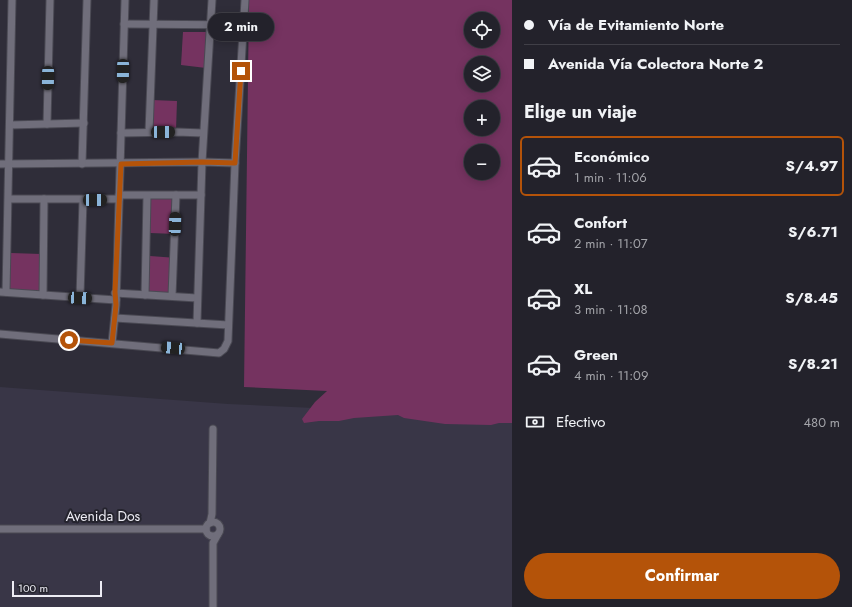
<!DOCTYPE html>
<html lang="es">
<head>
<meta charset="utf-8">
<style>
  :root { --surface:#23222b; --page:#2f2f37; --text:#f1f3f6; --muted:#a3a4a9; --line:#403f47; --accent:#b45309 }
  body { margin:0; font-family:Jost,sans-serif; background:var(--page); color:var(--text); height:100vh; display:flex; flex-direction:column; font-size:15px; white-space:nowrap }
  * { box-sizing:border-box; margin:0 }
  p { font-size:13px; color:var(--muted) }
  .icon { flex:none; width:22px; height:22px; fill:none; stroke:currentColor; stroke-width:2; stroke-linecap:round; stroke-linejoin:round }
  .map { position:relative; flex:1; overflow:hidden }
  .side { display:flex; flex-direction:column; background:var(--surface); width:340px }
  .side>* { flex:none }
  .top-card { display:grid; align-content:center; height:88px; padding:0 12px; background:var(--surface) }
  .tools { position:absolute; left:464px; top:12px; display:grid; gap:8px }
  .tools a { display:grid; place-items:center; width:36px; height:36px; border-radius:50%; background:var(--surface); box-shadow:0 2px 10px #0003,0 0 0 1px var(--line); font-size:20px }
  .scale { position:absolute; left:12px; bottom:10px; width:90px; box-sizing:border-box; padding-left:4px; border:2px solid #edecf4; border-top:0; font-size:11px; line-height:14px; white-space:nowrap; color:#edecf4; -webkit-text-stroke:3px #25242e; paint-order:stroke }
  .end { position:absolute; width:18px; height:18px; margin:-9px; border:5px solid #b45309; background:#fff; box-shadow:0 0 0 2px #fff }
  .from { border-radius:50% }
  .bubble { position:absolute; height:28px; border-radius:14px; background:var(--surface); box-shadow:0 2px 10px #0003,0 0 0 1px var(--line); font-size:13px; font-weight:700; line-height:28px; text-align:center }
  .car { position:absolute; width:12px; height:24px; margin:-12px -6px; border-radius:5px; box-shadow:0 0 3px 1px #0007; background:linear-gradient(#222 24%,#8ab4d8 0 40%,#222 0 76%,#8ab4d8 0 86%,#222 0) }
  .top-card b { display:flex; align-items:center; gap:14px; height:38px; font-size:15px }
  .top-card b+b { border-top:1px solid var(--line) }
  .top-card i { width:10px; height:10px; background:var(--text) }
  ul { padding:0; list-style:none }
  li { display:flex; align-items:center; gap:12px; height:60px; margin:0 8px 6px; padding:0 4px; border:2px solid transparent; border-radius:6px }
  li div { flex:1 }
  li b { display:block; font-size:15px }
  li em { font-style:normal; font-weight:700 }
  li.on { border-color:var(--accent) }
  li>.icon { width:36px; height:36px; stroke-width:1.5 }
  h2 { padding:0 12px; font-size:18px; line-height:48px }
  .pay { display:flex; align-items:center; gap:10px; height:44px; padding:0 12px; font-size:15px }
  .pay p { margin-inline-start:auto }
  .cta { display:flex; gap:8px; margin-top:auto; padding:8px 12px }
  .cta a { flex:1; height:46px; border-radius:24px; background:var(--accent); color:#fff; font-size:16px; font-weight:700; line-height:46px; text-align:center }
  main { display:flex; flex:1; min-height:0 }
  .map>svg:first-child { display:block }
  .built { fill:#393647 }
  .green { fill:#753360; fill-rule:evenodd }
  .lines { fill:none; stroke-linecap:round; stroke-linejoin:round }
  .minor-casing { stroke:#4a4953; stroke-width:9 }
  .minor { stroke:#706e7b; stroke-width:7 }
  .route { stroke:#b45309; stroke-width:5 }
  .labels { text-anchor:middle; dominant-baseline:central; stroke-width:4; stroke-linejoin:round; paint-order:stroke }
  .street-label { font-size:14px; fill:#edecf4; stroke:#25242e }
</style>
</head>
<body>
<main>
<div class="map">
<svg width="512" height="607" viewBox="0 0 512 607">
  <rect width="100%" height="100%" fill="#2f2d39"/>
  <!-- built -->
  <path class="built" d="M 0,387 L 228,404 L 512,417 L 512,607 L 0,607 Z"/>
  <!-- green -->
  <g class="green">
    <path d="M 249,0 L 512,0 L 512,423 L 499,423 L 491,425 L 445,424 L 404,418 L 398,415 L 354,418 L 339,421 L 319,421 L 304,423 L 302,419 L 315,402 L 327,391 L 244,387 ZM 471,19 L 493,19 L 493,41 L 471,41 ZM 471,63 L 493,63 L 493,85 L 471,85 ZM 471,107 L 493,107 L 493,129 L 471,129 ZM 471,151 L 493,151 L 493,173 L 471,173 Z"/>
    <path d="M 183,32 L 209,32 L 206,68 L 181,65 Z"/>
    <path d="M 152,100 L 177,101 L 176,130 L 151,131 Z"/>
    <path d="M 150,196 L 177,197 L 176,234 L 150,233 Z"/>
    <path d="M 11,253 L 41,254 L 41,289 L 38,292 L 11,290 L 9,288 Z"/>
    <path d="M 150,256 L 177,258 L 174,299 L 148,296 Z"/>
  </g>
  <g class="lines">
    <!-- minor casing -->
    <g class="minor-casing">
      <g id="minor">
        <path d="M 124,24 L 244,25"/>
        <path d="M 47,124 L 50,0"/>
        <path d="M 10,125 L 84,123"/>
        <path d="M 149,132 L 154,0"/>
        <path d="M 121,133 L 177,132 L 203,133"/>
        <path d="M 0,164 L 202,162 L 235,163"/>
        <path d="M 82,164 L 87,0"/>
        <path d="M 119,195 L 201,195"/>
        <path d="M 9,199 L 119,199"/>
        <path d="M 0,292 L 116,300"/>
        <path d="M 6,292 L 12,0"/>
        <path d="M 115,293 L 197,298"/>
        <path d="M 43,295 L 44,199"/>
        <path d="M 145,295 L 147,196"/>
        <path d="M 172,296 L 176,195"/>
        <path d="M 80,297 L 83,200"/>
        <path d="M 115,318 L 228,325"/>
        <path d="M 197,323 L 202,162 L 212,0"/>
        <path d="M 0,334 L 219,353 L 224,349 L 228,341 L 235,163 L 245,0"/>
        <path d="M 112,343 L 116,305 L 125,0"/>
        <circle cx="213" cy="529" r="7"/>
        <path d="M 210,523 L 212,514 L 213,429"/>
        <path d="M 0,529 L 206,529"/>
        <path d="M 213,607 L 213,543 L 218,534"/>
      </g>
    </g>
    <!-- minor -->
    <use href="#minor" class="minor"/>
  </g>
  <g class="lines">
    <!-- route -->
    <path class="route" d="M 69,340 L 112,343 L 116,305 L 115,292 L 121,164 L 202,162 L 235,163 L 241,71"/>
  </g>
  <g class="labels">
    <!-- street labels -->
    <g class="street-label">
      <text x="103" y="516">Avenida Dos</text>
    </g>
  </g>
</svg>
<div class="tools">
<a><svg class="icon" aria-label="locate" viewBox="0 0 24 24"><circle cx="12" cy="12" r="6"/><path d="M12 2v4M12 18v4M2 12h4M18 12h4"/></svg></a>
<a><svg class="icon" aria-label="layers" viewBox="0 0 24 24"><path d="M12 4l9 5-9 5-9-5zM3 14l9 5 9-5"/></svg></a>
<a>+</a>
<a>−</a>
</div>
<div class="scale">100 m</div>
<i class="end from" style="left:69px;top:340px"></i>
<i class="end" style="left:241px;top:71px"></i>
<div class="bubble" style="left:208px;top:13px;width:66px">2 min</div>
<i class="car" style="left:123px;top:71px;rotate:181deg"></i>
<i class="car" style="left:48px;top:78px;rotate:181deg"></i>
<i class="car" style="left:163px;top:132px;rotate:89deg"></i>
<i class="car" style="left:95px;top:200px;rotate:89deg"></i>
<i class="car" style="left:175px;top:224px;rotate:2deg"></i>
<i class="car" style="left:80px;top:298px;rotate:93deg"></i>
<i class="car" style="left:173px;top:348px;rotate:275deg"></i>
</div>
<section class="side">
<div class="top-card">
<b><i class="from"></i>Vía de Evitamiento Norte</b>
<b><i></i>Avenida Vía Colectora Norte 2</b>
</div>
<h2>Elige un viaje</h2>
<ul>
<li class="on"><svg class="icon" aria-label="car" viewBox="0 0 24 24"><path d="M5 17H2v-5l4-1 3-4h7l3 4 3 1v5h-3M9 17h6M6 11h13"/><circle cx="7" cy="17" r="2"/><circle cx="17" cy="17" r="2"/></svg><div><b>Económico</b><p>1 min · 11:06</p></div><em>S/4.97</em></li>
<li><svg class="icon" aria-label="car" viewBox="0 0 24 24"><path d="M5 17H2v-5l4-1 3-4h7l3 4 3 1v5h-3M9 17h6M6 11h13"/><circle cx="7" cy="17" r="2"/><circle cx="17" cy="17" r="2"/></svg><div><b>Confort</b><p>2 min · 11:07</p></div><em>S/6.71</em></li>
<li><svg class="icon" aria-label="car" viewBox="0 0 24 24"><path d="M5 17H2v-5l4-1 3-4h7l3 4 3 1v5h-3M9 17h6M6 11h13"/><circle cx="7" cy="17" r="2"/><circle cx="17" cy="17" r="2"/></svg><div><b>XL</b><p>3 min · 11:08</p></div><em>S/8.45</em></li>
<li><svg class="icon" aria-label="car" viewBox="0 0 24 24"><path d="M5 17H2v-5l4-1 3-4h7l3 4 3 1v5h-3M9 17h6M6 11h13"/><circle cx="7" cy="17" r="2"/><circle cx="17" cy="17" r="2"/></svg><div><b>Green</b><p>4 min · 11:09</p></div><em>S/8.21</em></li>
</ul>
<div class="pay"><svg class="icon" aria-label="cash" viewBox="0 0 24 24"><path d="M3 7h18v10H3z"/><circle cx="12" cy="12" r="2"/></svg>Efectivo<p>480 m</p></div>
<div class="cta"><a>Confirmar</a></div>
</section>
</main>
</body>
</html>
